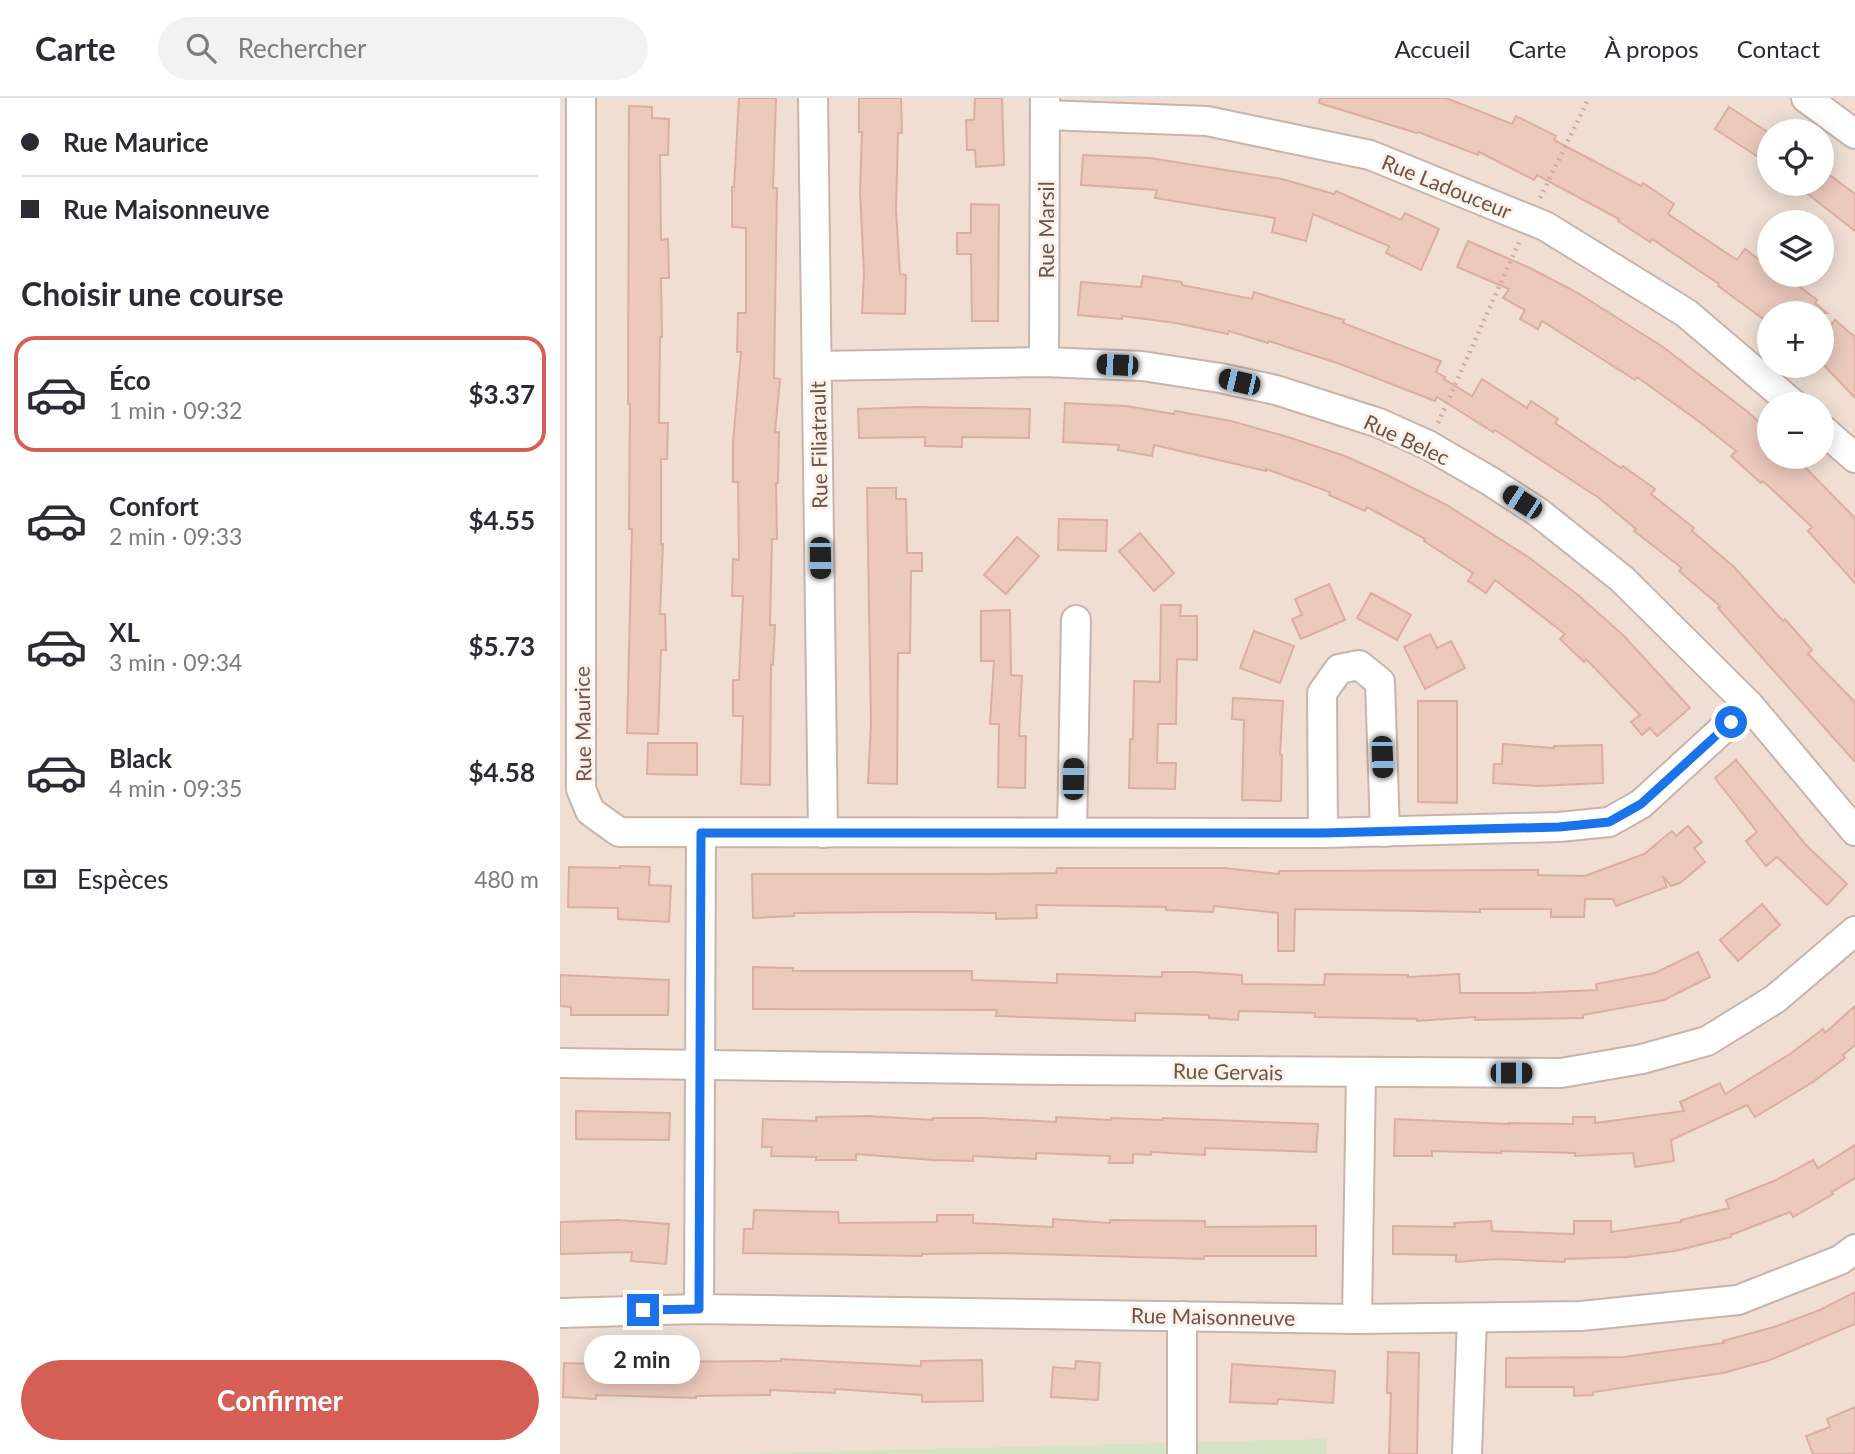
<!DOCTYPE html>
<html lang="fr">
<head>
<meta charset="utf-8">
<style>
  :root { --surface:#fff; --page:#f2f2f3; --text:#2b2b33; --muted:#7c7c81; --line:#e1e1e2; --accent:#d65f55 }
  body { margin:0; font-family:Lato,sans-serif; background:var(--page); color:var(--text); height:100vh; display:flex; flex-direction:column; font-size:26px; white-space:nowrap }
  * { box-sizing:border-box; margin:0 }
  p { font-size:23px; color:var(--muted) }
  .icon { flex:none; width:38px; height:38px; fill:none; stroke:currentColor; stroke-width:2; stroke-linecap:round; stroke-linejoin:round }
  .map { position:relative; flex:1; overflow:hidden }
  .details { display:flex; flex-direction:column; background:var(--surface); width:560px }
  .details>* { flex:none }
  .top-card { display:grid; align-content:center; height:154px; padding:0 21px; background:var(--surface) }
  .controls { position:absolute; left:1197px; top:21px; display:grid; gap:14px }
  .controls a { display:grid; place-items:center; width:77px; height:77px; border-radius:50%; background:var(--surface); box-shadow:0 4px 18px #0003; font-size:35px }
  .end { position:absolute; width:32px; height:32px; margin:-16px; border:9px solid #1a73e8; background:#fff; box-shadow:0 0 0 4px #fff }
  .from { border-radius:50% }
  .bubble { position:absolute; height:49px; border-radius:24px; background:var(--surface); box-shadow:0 4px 18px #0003; font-size:23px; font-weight:700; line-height:49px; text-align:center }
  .car { position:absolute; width:21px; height:42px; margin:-21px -10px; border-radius:9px; box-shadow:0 0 5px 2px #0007; background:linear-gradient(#222 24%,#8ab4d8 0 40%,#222 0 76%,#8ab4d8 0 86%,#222 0) }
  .top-card b { display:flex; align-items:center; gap:24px; height:66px; font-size:26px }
  .top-card b+b { border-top:2px solid var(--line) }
  .top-card i { width:18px; height:18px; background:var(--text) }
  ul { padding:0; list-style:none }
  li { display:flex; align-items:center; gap:21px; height:116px; margin:0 14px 10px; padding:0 7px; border:4px solid transparent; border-radius:21px }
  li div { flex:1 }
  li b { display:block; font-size:26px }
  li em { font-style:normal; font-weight:700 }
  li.selected { border-color:var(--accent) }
  li>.icon { width:63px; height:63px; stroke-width:1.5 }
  h2 { padding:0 21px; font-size:32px; line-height:84px }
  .pay { display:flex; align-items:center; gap:18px; height:77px; padding:0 21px; font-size:26px }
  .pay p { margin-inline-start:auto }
  .primary-button { display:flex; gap:14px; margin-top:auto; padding:14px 21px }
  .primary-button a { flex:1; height:80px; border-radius:42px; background:var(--accent); color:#fff; font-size:28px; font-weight:700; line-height:80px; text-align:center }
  header { display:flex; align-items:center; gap:42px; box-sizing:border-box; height:98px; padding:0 35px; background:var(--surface); border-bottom:2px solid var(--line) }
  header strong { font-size:33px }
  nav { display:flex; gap:38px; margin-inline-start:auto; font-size:24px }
  .search { width:490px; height:63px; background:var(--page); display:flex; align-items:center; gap:18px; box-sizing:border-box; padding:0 24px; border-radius:38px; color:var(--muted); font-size:26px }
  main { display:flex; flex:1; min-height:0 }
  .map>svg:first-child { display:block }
  .residential { fill:#f0ded2; fill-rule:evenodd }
  .green { fill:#d5e4c3 }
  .building { fill:#ebc9bd; stroke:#dcaea0; stroke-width:2 }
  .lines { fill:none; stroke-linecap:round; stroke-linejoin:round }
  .minor-casing { stroke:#c8b4ab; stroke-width:32 }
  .path { stroke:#cfada1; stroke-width:4.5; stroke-dasharray:2 5; stroke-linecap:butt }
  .minor { stroke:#fff; stroke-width:28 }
  .route { stroke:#1a73e8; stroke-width:9 }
  .labels { text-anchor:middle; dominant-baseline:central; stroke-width:6; stroke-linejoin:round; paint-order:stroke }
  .street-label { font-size:21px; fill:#6e534c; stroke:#fdf2e8 }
</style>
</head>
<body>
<header>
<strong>Carte</strong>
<div class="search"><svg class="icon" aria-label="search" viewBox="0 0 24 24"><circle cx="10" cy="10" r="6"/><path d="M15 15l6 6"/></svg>Rechercher</div>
<nav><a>Accueil</a><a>Carte</a><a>À propos</a><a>Contact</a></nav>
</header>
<main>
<section class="details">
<div class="top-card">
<b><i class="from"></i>Rue Maurice</b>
<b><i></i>Rue Maisonneuve</b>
</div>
<h2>Choisir une course</h2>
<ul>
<li class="selected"><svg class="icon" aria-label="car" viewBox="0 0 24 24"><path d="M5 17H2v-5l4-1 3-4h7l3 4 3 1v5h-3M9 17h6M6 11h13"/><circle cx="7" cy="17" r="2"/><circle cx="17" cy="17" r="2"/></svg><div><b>Éco</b><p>1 min · 09:32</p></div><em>$3.37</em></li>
<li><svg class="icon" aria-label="car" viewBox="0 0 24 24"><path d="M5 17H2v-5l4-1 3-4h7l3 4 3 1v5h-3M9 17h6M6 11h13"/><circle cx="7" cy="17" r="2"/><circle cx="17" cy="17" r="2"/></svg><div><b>Confort</b><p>2 min · 09:33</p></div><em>$4.55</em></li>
<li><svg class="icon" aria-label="car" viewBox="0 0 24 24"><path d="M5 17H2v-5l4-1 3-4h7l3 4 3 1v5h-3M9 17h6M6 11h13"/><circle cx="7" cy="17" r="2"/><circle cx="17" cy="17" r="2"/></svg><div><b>XL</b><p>3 min · 09:34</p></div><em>$5.73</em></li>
<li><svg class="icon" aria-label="car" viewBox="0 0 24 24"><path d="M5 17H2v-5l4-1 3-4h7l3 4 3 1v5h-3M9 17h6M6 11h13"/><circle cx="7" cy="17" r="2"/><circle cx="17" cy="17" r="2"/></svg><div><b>Black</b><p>4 min · 09:35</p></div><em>$4.58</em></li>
</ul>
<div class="pay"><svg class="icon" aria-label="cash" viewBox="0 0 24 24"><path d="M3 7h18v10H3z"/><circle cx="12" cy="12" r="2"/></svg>Espèces<p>480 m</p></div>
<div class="primary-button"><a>Confirmer</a></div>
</section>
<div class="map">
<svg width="1295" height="1356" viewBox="0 0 1295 1356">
  <rect width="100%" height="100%" fill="#f9ede3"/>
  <!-- residential -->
  <path class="residential" d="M 0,0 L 1295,0 L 1295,1356 L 468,1356 L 468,1349 L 165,1356 L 0,1356 ZM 1209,33 L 1262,33 L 1262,86 L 1209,86 ZM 1209,124 L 1262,124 L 1262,177 L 1209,177 ZM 1209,215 L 1262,215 L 1262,268 L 1209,268 ZM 1209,306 L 1262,306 L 1262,359 L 1209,359 Z"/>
  <!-- green -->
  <path class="green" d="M 766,1341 L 767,1356 L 165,1356 Z"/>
  <!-- building -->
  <g class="building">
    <path d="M 179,0 L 216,0 L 213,90 L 217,90 L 214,280 L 220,281 L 215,334 L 219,334 L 218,385 L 216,385 L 217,441 L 212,441 L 210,527 L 215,527 L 213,567 L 211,567 L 210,687 L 181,686 L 183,618 L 173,618 L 173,582 L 179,582 L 183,498 L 172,498 L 173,461 L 179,462 L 178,384 L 173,384 L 173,344 L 181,254 L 177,254 L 178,215 L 186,215 L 186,130 L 172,129 L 172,89 L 174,89 Z"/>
    <path d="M 299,0 L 341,0 L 342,35 L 338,35 L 336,112 L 340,176 L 346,177 L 345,216 L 302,215 L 304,176 L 300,94 L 302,34 L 299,34 Z"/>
    <path d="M 415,0 L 442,0 L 444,67 L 416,69 L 415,52 L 407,52 L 406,22 L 414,22 Z"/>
    <path d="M 760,0 L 886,0 L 952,26 L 956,18 L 996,38 L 994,42 L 1081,88 L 1083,85 L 1114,106 L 1108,116 L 1177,162 L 1185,151 L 1209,169 L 1209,177 L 1224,177 L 1257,202 L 1255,205 L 1267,215 L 1209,215 L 1209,225 L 1158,188 L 1159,186 L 1092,141 L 1090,144 L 1058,123 L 1059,121 L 977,77 L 974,82 L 919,54 L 918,57 L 858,34 L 857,35 L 759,5 Z"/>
    <path d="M 69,8 L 92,9 L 92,20 L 109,21 L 108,57 L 100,57 L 101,142 L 108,141 L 109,180 L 101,180 L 102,239 L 100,239 L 99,325 L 108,325 L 107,361 L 101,361 L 101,446 L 103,446 L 100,516 L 105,516 L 106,552 L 101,552 L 98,636 L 67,635 L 72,431 L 69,431 L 70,306 L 68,306 Z"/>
    <path d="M 1169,9 L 1209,35 L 1209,66 L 1155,31 Z"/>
    <path d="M 523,57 L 590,60 L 722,81 L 774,96 L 776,93 L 841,122 L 845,115 L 879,131 L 861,172 L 826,155 L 829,148 L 753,116 L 746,143 L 712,134 L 715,120 L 595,100 L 597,92 L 521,87 Z"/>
    <path d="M 1267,75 L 1295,96 L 1295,133 L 1235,86 L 1262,86 Z"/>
    <path d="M 411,106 L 439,107 L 438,223 L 412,223 L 411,156 L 397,156 L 397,135 L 411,135 Z"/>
    <path d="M 908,143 L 970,170 L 1018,195 L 1103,249 L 1188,314 L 1209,334 L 1209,359 L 1235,359 L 1295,420 L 1295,485 L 1248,433 L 1252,429 L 1203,383 L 1201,385 L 1171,358 L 1176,353 L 1137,322 L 1077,279 L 1075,282 L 982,223 L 978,231 L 960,221 L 965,212 L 943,200 L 949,191 L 897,169 Z"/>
    <path d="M 583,178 L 622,184 L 622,187 L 692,201 L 694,194 L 784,222 L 783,225 L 881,263 L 876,274 L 885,279 L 884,281 L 912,298 L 922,281 L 967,310 L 971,303 L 998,321 L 995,325 L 1061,370 L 1063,368 L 1095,391 L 1091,396 L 1134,430 L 1132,433 L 1174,469 L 1223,523 L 1225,521 L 1252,552 L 1248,556 L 1295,604 L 1295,664 L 1158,510 L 1160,508 L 1119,473 L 1122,470 L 1074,433 L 1076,431 L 1039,400 L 935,332 L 933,334 L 877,299 L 875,303 L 780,266 L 709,243 L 708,245 L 669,233 L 668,236 L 616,225 L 562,218 L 562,221 L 518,217 L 521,184 L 581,189 Z"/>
    <path d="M 1275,222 L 1295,239 L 1295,300 L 1262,265 L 1262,238 Z"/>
    <path d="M 505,305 L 566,308 L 614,316 L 615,313 L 671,323 L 728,339 L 785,358 L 825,376 L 887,407 L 971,461 L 1018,497 L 1064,538 L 1130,610 L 1097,638 L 1090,630 L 1082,637 L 1071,624 L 1080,617 L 1026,561 L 1024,564 L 1000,541 L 1005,536 L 935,482 L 926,495 L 908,483 L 913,475 L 864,443 L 865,441 L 807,409 L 805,413 L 769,397 L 770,394 L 706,371 L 706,373 L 594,347 L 592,358 L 558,352 L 559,347 L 503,344 Z"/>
    <path d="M 355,309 L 470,311 L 469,340 L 402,339 L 402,349 L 365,348 L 365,339 L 299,340 L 298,311 Z"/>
    <path d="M 307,390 L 336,390 L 336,401 L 346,401 L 347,455 L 362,455 L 362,473 L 351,473 L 350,555 L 338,555 L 337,686 L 308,685 L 311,625 Z"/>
    <path d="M 499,421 L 547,422 L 546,453 L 498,452 Z"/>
    <path d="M 580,435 L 614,475 L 594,493 L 559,453 Z"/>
    <path d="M 457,439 L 479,458 L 446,496 L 424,477 Z"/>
    <path d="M 769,486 L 785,522 L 741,541 L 732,521 L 742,517 L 735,501 Z"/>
    <path d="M 811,495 L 851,517 L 837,542 L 797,520 Z"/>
    <path d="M 601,507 L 621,507 L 620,518 L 637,518 L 637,562 L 617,561 L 616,626 L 598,626 L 597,665 L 616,665 L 615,691 L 569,690 L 570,641 L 573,641 L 574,583 L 600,584 Z"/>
    <path d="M 450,512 L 451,577 L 462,578 L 459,638 L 466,638 L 465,690 L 438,689 L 439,626 L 430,626 L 434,563 L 421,563 L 421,513 Z"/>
    <path d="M 694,533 L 734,548 L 720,585 L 680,570 Z"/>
    <path d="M 870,536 L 877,550 L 891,543 L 905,570 L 865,591 L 844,549 Z"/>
    <path d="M 673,600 L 723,603 L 720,657 L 722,657 L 721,703 L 682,702 L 684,622 L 672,621 Z"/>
    <path d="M 858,603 L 897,603 L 897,705 L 858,704 Z"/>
    <path d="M 88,645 L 137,645 L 137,677 L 87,676 Z"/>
    <path d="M 943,646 L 994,650 L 994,648 L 1042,647 L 1043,685 L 977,688 L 933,685 L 934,666 L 942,666 Z"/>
    <path d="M 1176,662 L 1246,747 L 1287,786 L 1267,807 L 1217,759 L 1206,768 L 1186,743 L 1197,734 L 1155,680 Z"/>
    <path d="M 1128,728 L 1142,744 L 1134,750 L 1145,764 L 1120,785 L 1111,788 L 1103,778 L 1107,789 L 1056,808 L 1053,801 L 1025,801 L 1024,819 L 991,819 L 991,811 L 920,811 L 920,814 L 735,811 L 734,853 L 718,853 L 718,815 L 654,808 L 653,814 L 606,812 L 606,809 L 476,807 L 477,820 L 436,821 L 436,815 L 353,814 L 234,815 L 234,818 L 193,820 L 192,776 L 425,776 L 496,775 L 497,770 L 664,770 L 719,776 L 719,773 L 978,772 L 978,777 L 1025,778 L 1084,756 L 1112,733 L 1116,738 Z"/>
    <path d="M 60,768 L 90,769 L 89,787 L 111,788 L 109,824 L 58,821 L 58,810 L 8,809 L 9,769 L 60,770 Z"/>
    <path d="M 1202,806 L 1220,827 L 1178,863 L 1160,842 Z"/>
    <path d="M 1138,854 L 1150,879 L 1104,902 L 1023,917 L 1023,920 L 915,922 L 915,919 L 857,923 L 857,921 L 755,919 L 755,915 L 679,913 L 678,922 L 649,920 L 649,917 L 575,915 L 575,923 L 436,918 L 437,912 L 193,911 L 193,869 L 233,870 L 233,873 L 412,873 L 412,882 L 497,885 L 497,876 L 602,879 L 602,874 L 635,874 L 682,877 L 682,886 L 764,887 L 765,876 L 848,877 L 848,879 L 899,876 L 900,895 L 968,895 L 1037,892 L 1036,886 L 1095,875 Z"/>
    <path d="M 0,877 L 109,882 L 108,917 L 11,917 L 11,909 L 0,908 Z"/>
    <path d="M 1295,908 L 1295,947 L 1283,957 L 1285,960 L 1253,984 L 1195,1019 L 1187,1007 L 1111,1042 L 1114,1063 L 1075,1069 L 1073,1055 L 1015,1058 L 1015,1055 L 941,1053 L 941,1055 L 872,1053 L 872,1058 L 834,1058 L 835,1021 L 949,1026 L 949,1025 L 1013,1026 L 1013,1019 L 1035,1019 L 1035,1025 L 1124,1013 L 1120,1004 L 1160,985 L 1165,996 L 1230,956 L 1263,931 L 1265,935 Z"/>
    <path d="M 16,1013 L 110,1015 L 109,1042 L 16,1041 Z"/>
    <path d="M 308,1018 L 373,1022 L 373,1020 L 423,1020 L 496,1024 L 496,1019 L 551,1022 L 551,1020 L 603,1022 L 603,1020 L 758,1026 L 756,1054 L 645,1050 L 645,1057 L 591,1054 L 591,1057 L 573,1056 L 573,1065 L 549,1065 L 550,1058 L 476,1055 L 476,1061 L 413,1058 L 413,1063 L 373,1062 L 296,1056 L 296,1062 L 256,1062 L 256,1059 L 211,1058 L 212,1049 L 202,1049 L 203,1021 L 256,1023 L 256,1019 Z"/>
    <path d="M 1295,1047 L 1295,1080 L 1272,1094 L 1273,1096 L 1233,1119 L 1230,1114 L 1171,1137 L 1171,1139 L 1115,1153 L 1067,1159 L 1005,1161 L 1005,1164 L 936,1161 L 896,1164 L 896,1157 L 833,1156 L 833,1128 L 895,1129 L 894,1125 L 931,1123 L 932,1133 L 1014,1136 L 1014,1123 L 1051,1123 L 1051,1134 L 1121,1124 L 1121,1122 L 1169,1110 L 1166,1102 L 1214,1083 L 1253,1062 L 1258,1070 Z"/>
    <path d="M 194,1112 L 278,1114 L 279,1125 L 377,1124 L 377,1117 L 413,1117 L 413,1125 L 493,1129 L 493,1121 L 550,1125 L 550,1122 L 645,1123 L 645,1129 L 756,1128 L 756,1158 L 644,1158 L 644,1161 L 439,1155 L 362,1156 L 362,1158 L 183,1155 L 184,1131 L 193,1131 Z"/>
    <path d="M 57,1122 L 109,1126 L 106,1166 L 71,1163 L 72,1154 L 0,1156 L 0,1124 Z"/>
    <path d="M 1295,1194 L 1295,1226 L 1210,1262 L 1163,1275 L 1033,1294 L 1033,1297 L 1014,1298 L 1014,1289 L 946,1289 L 946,1260 L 1064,1259 L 1164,1245 L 1163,1243 L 1214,1229 L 1260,1212 Z"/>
    <path d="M 828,1254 L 859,1255 L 857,1356 L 829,1356 L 831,1295 L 827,1295 Z"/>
    <path d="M 47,1261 L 82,1261 L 82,1264 L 221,1263 L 221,1261 L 361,1268 L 361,1263 L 422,1262 L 423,1303 L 362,1304 L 362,1297 L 275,1291 L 275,1295 L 210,1292 L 210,1297 L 136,1298 L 136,1300 L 36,1297 L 36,1301 L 3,1299 L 4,1265 L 46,1266 Z"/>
    <path d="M 516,1263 L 540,1265 L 538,1302 L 491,1299 L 493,1269 L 515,1271 Z"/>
    <path d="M 672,1266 L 775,1273 L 773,1305 L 718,1301 L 717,1306 L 670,1304 Z"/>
    <path d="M 1295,1309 L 1295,1356 L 1253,1356 L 1246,1338 L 1270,1329 L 1267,1321 Z"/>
  </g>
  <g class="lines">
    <!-- minor casing -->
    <g class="minor-casing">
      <g id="minor">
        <path d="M 21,0 L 21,691 L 30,713 L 59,734 L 763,735 L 999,729 L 1049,724 L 1081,706 L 1189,607"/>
        <path d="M 253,0 L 263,735"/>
        <path d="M 1246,0 L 1295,36"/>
        <path d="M 485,17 L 647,23 L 810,57 L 985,128 L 1126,215 L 1233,306"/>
        <path d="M 484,264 L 485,1"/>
        <path d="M 257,268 L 484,264 L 582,268 L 660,280 L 716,292 L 819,325 L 868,347 L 930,383 L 978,414 L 1062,481 L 1189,607 L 1295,733"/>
        <path d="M 1262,331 L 1295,360"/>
        <path d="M 512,734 L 516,522"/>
        <path d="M 763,735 L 762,595 L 779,571 L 799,567 L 820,584 L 825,734"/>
        <path d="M 0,965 L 498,972 L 1001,975 L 1082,961 L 1147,943 L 1215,901 L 1295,833"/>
        <path d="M 139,1211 L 141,735"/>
        <path d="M 0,1215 L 139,1211 L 797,1221 L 1021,1218 L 1178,1202 L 1280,1162 L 1295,1151"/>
        <path d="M 622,1218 L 622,1356"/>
        <path d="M 797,1221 L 801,975"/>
        <path d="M 907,1356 L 912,1220"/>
      </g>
    </g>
    <!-- path -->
    <g class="path">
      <path d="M 980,100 L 1029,0"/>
      <path d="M 878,325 L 960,142"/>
    </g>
    <!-- minor -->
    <use href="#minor" class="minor"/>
  </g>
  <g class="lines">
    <!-- route -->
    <path class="route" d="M 83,1212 L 139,1211 L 141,735 L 763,735 L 999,729 L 1049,724 L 1081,706 L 1171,624"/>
  </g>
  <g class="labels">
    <!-- street labels -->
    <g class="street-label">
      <text transform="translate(887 88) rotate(22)">Rue Ladouceur</text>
      <text transform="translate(485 132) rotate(-90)">Rue Marsil</text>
      <text transform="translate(847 341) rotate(25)">Rue Belec</text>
      <text transform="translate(258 347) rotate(-91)">Rue Filiatrault</text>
      <text transform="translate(22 626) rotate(-91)">Rue Maurice</text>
      <text transform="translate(668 973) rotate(1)">Rue Gervais</text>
      <text transform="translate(653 1218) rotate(1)">Rue Maisonneuve</text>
    </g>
  </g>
</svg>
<div class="controls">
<a><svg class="icon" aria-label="locate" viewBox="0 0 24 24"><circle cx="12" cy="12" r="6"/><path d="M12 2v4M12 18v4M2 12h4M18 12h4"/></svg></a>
<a><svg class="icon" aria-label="layers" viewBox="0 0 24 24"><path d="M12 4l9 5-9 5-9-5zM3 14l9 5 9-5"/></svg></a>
<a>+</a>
<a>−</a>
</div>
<i class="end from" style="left:1171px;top:624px"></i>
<i class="end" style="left:83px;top:1212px"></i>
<div class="bubble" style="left:24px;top:1237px;width:116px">2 min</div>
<i class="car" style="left:557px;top:267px;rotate:272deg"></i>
<i class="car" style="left:679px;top:284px;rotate:283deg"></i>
<i class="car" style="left:962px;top:404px;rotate:303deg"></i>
<i class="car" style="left:260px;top:460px;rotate:179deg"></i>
<i class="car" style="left:822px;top:659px;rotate:178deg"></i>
<i class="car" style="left:513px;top:681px;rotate:1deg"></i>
<i class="car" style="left:951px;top:975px;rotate:90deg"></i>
</div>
</main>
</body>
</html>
